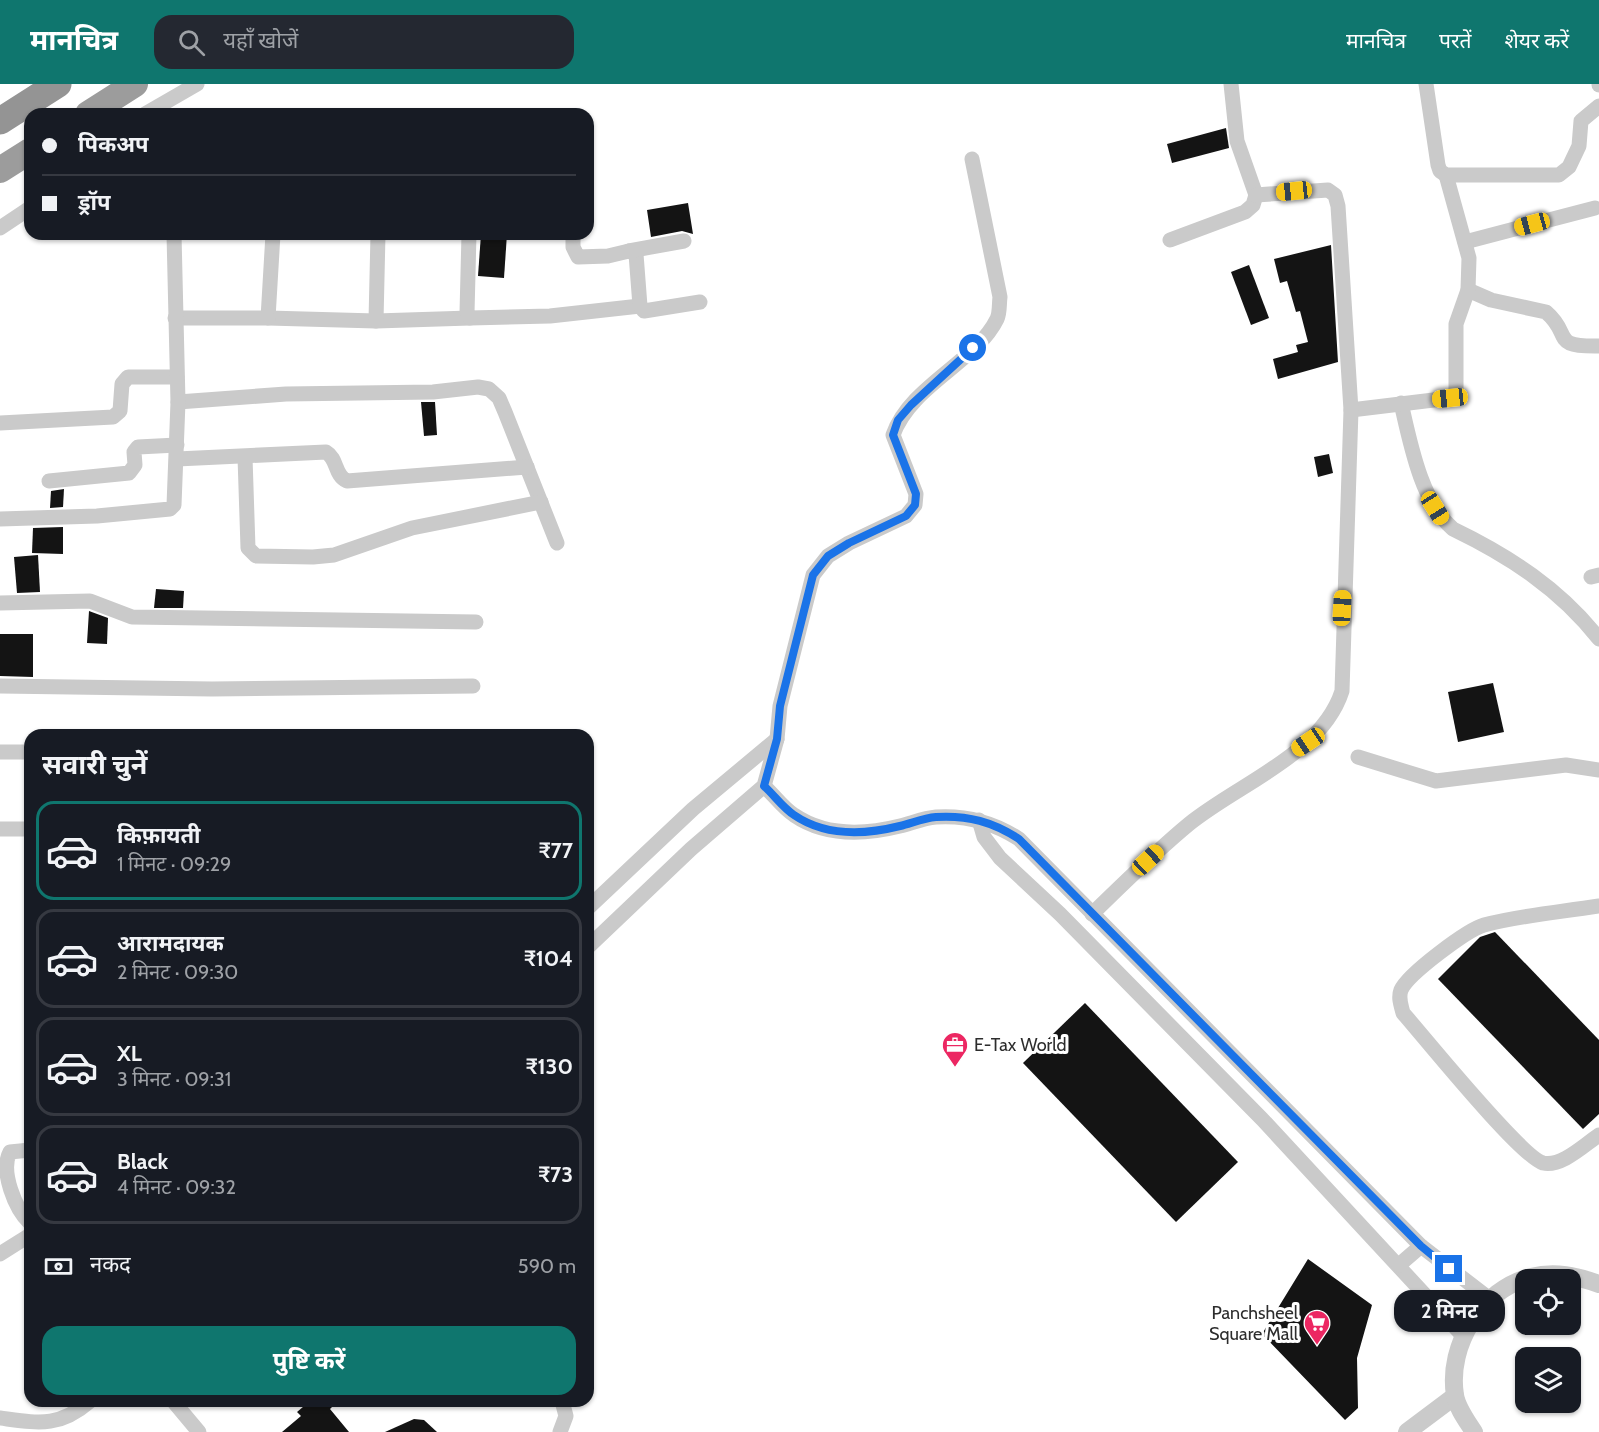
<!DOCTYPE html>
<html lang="hi">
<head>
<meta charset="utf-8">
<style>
  :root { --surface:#171b24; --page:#242831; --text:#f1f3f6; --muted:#9ea1a6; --line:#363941; --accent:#0f766e }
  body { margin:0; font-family:Cabin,"Noto Sans Devanagari",sans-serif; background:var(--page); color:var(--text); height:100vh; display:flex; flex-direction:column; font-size:22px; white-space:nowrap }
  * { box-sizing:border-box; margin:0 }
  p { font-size:20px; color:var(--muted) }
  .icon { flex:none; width:33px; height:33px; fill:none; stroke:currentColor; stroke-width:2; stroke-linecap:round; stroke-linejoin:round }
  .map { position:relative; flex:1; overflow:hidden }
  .side { position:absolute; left:24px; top:645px; width:570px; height:678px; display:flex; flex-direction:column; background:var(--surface); border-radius:18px; box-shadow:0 2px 4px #0004 }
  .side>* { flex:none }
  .banner { position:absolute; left:24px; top:24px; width:570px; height:132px; border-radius:18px; box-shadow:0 2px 4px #0004; display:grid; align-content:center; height:132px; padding:0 18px; background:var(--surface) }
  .buttons { position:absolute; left:1515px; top:1185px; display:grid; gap:12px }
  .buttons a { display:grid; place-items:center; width:66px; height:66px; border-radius:12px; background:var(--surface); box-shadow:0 2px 4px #0004; font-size:30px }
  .end { position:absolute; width:27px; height:27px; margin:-14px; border:8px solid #1a73e8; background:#fff; box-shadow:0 0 0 3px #fff }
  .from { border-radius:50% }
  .bubble { position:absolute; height:42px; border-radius:18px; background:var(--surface); box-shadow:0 2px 4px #0004; font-size:20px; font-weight:700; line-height:42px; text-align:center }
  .car { position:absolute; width:18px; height:36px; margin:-18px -9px; border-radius:8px; box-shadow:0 0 4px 2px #0007; background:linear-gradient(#f5c518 24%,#345 0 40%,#f5c518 0 76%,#345 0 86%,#f5c518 0) }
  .banner b { display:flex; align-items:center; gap:21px; height:57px; font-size:22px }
  .banner b+b { border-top:2px solid var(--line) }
  .banner i { width:15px; height:15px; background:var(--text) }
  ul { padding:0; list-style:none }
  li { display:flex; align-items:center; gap:18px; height:99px; margin:0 12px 9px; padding:0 6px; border:3px solid var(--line); border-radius:18px }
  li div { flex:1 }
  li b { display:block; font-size:22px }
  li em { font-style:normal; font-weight:700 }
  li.selected { border-color:var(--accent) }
  li>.icon { width:54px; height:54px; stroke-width:1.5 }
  h2 { padding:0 18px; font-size:27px; line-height:72px }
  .pay { display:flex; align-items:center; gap:15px; height:66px; padding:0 18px; font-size:22px }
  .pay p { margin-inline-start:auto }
  .primary-button { display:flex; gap:12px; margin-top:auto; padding:12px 18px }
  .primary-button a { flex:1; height:69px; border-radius:18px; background:var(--accent); color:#fff; font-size:24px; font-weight:700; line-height:69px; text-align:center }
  header { display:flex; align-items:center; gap:36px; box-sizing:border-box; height:84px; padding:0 30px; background:var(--accent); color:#fff }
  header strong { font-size:28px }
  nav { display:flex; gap:33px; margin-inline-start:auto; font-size:21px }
  .search { width:420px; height:54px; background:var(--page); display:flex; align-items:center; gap:15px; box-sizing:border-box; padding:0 21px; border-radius:18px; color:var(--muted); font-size:22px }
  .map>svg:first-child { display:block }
  .building { fill:#141414 }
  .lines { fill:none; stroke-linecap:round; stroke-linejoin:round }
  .minor { stroke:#cacaca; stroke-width:15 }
  .tertiary { stroke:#cacaca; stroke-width:18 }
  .trunk { stroke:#9c9c9c; stroke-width:26 }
  .motorway { stroke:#949494; stroke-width:27 }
  .route { stroke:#1a73e8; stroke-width:8 }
  .labels { text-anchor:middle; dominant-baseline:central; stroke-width:6; stroke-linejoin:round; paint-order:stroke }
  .poi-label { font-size:18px; fill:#2d2d2d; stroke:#fff; text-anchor:start }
</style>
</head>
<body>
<header>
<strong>मानचित्र</strong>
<div class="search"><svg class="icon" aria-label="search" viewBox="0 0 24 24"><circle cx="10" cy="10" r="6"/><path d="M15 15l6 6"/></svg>यहाँ खोजें</div>
<nav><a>मानचित्र</a><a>परतें</a><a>शेयर करें</a></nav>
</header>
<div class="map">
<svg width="1599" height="1348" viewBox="0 0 1599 1348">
  <rect width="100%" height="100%" fill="#fff"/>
  <!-- building -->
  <g class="building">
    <path d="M 1226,44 L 1229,64 L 1172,79 L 1167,60 Z"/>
    <path d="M 688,119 L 693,150 L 682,147 L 651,153 L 647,126 Z"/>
    <path d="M 481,150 L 507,150 L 504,194 L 478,192 Z"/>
    <path d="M 1331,161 L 1338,278 L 1278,295 L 1273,275 L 1298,268 L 1296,261 L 1308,258 L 1300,227 L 1296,228 L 1287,197 L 1280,199 L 1274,175 Z"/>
    <path d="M 1249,181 L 1269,234 L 1251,241 L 1231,188 Z"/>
    <path d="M 421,318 L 435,318 L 437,351 L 424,352 Z"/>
    <path d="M 1329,370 L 1333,389 L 1318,393 L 1314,373 Z"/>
    <path d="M 64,405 L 63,423 L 50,424 L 51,407 Z"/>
    <path d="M 63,443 L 63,470 L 32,469 L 33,444 Z"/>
    <path d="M 38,471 L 40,508 L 17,509 L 14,473 Z"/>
    <path d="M 156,505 L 184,507 L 183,524 L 154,524 Z"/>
    <path d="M 89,527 L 108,534 L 107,560 L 87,559 Z"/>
    <path d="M 0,550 L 33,550 L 33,593 L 0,592 Z"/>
    <path d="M 1493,599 L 1504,648 L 1458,658 L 1448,608 Z"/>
    <path d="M 1495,848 L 1599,956 L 1599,1030 L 1583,1045 L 1438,895 L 1480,853 Z"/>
    <path d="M 1085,919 L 1238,1078 L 1176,1138 L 1023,979 Z"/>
    <path d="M 1308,1175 L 1372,1221 L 1357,1274 L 1358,1324 L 1345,1336 L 1262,1250 Z"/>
    <path d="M 310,1317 L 338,1317 L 330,1325 L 349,1348 L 282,1348 L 301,1332 L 297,1328 Z"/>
    <path d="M 414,1335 L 424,1336 L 437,1348 L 385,1348 Z"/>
  </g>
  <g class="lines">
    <!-- minor -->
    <g class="minor">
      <path d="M 1426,0 L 1438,81 L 1440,87 L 1446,91 L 1559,91 L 1569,83 L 1579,62 L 1581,37 L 1599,22"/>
      <path d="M 1599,0 L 1599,1"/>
      <path d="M 145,30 L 197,0"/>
      <path d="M 0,144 L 30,124"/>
      <path d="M 273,150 L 268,234 L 376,237 L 470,234"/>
      <path d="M 469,150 L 467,229 L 470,234 L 550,232 L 640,222"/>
      <path d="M 573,150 L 573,163 L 578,173 L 608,172 L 629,167 L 636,170 L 640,222 L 644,227 L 700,218"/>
      <path d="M 1170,156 L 1245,128 L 1253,121 L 1256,111 L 1237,57 L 1231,0"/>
      <path d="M 1465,158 L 1595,124"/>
      <path d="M 629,167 L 684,157"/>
      <path d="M 1468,206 L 1491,216 L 1546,228 C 1573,251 1549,263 1599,262"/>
      <path d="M 175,234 L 268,234"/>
      <path d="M 376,237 L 378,150"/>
      <path d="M 178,318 L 286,310 L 433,308 L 478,303 L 489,305 L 499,314 L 505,328 L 557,459"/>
      <path d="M 1401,319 C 1410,358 1421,418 1453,445 C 1509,472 1560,505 1599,555"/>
      <path d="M 1351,326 L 1450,314 L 1456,309 L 1456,240 L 1468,206 L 1469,174 L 1446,91"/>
      <path d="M 0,339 L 113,333 L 120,327 L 122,300 L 128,293 L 177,293"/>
      <path d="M 245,373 L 248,464 L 256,472 L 313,473 L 334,471 L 412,444 L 541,418"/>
      <path d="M 177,375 L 326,368 C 338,375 334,391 347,397 L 527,383"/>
      <path d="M 49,397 L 129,389 L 135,381 L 134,368 L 138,363 L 177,361"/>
      <path d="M 0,435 L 97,432 L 170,425 L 174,421 L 178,318 L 174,150"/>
      <path d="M 1591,493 L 1599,491"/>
      <path d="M 0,519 L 90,517 L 132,533 L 476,538"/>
      <path d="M 0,602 L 212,605 L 473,602"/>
      <path d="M 0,668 L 30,668"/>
      <path d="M 1358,673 L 1436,697 L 1566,681 L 1599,686"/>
      <path d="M 764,702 C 774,711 783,724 794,731 C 826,753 864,751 900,742 C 912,739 924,734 936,733 C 967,731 993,738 1019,755 L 1421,1162 L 1491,1216"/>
      <path d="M 979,736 L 984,753 L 1000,774 L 1060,830 L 1262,1035 L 1463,1252"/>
      <path d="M 0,745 L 30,745"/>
      <path d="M 1599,822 C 1562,828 1521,831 1484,841 C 1467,846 1408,890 1401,906 C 1398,914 1401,921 1403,929 C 1425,954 1520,1072 1543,1079 C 1562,1083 1584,1061 1599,1051"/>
      <path d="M 588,824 L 693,725 L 777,655"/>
      <path d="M 1092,830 C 1124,799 1155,768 1189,740 C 1238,700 1322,670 1342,607 L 1351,326 L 1338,122 L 1335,111 L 1328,106 L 1256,111"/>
      <path d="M 588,863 L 691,765 L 764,702 L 777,655 L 780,622 L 813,491 L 828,472 L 849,459 L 906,432 L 915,421 L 916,410 L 893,351 C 910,302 976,278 997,235 C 1000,229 999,220 1000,213 L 972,75"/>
      <path d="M 30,1066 L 10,1068 C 0,1087 15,1125 30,1139"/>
      <path d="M 0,1170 L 30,1151"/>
      <path d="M 1399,1181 L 1421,1162"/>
      <path d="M 173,1317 L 199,1348"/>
      <path d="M 0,1334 C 38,1339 59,1344 90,1317"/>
      <path d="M 560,1348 L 566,1332 L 562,1317"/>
    </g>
    <!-- tertiary -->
    <g class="tertiary">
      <path d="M 1407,1348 L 1455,1312"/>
      <path d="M 1474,1348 C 1467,1337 1457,1324 1455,1311 C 1447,1261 1482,1205 1531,1193 C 1555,1187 1577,1192 1599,1200"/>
    </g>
    <!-- trunk -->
    <g class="trunk">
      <path d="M 88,30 L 135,0"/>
      <path d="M 0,86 L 30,67"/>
    </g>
    <!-- motorway -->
    <path class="motorway" d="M 0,37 L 58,0"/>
  </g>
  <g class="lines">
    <!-- route -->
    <path class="route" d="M 973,264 L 911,321 L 898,336 L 893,351 L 916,410 L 915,421 L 906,432 L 849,459 L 828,472 L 813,491 L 780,622 L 777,655 L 764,702 C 774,711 783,724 794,731 C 826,753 864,751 900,742 C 912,739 924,734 936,733 C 968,731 993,738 1019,755 L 1421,1162 L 1449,1185"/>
  </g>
  <!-- icons -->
  <defs>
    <g id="office-pin" transform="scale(1.35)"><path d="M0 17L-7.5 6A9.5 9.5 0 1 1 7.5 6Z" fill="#ec2762" stroke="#fff"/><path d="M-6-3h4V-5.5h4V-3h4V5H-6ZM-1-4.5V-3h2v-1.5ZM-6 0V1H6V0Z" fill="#fff"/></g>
    <g id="supermarket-pin" transform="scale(1.35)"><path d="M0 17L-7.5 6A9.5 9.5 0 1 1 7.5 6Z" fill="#ec2762" stroke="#fff"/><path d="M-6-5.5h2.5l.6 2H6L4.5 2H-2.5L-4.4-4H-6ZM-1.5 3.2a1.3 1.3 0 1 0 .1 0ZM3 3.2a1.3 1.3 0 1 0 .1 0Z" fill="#fff"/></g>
  </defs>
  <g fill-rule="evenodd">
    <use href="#office-pin" x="955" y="961"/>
    <use href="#supermarket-pin" x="1317" y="1239"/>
  </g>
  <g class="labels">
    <!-- poi labels -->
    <g class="poi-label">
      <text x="974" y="961">E-Tax World</text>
      <text x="1298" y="1229" text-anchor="end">Panchsheel<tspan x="1298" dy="21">Square Mall</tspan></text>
    </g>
  </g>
</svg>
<div class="buttons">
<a><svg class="icon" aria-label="locate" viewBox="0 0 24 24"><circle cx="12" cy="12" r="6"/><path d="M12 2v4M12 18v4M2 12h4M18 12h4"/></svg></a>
<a><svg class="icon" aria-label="layers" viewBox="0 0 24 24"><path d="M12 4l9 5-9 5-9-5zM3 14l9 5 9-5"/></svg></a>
</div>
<i class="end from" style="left:973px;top:264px"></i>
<i class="end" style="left:1449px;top:1185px"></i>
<div class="bubble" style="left:1394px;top:1206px;width:111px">2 मिनट</div>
<i class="car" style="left:1294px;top:107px;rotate:264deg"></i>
<i class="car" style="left:1532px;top:140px;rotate:255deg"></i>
<i class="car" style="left:1450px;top:314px;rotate:264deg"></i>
<i class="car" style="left:1435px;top:424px;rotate:148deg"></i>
<i class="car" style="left:1342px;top:524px;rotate:3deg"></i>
<i class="car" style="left:1308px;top:658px;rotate:236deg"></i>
<i class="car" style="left:1148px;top:776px;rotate:47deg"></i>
<div class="banner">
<b><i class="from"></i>पिकअप</b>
<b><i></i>ड्रॉप</b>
</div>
<section class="side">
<h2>सवारी चुनें</h2>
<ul>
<li class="selected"><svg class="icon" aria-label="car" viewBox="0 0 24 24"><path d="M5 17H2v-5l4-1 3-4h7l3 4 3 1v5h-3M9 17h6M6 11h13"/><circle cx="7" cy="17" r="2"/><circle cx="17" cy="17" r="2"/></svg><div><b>किफ़ायती</b><p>1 मिनट · 09:29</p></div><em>₹77</em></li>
<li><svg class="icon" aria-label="car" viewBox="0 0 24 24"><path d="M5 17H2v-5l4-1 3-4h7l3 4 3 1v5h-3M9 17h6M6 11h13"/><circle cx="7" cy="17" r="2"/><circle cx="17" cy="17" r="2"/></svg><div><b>आरामदायक</b><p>2 मिनट · 09:30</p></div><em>₹104</em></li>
<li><svg class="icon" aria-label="car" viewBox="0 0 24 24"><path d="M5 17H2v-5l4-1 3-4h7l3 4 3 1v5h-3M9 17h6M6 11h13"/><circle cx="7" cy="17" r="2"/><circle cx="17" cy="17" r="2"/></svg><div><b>XL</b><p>3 मिनट · 09:31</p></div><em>₹130</em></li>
<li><svg class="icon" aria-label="car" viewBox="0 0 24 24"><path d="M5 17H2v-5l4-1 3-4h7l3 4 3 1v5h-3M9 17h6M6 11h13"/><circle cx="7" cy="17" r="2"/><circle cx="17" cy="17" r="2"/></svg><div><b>Black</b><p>4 मिनट · 09:32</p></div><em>₹73</em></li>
</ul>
<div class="pay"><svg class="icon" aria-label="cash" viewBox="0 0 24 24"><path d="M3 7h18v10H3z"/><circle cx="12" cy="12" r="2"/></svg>नकद<p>590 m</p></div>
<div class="primary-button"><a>पुष्टि करें</a></div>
</section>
</div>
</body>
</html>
